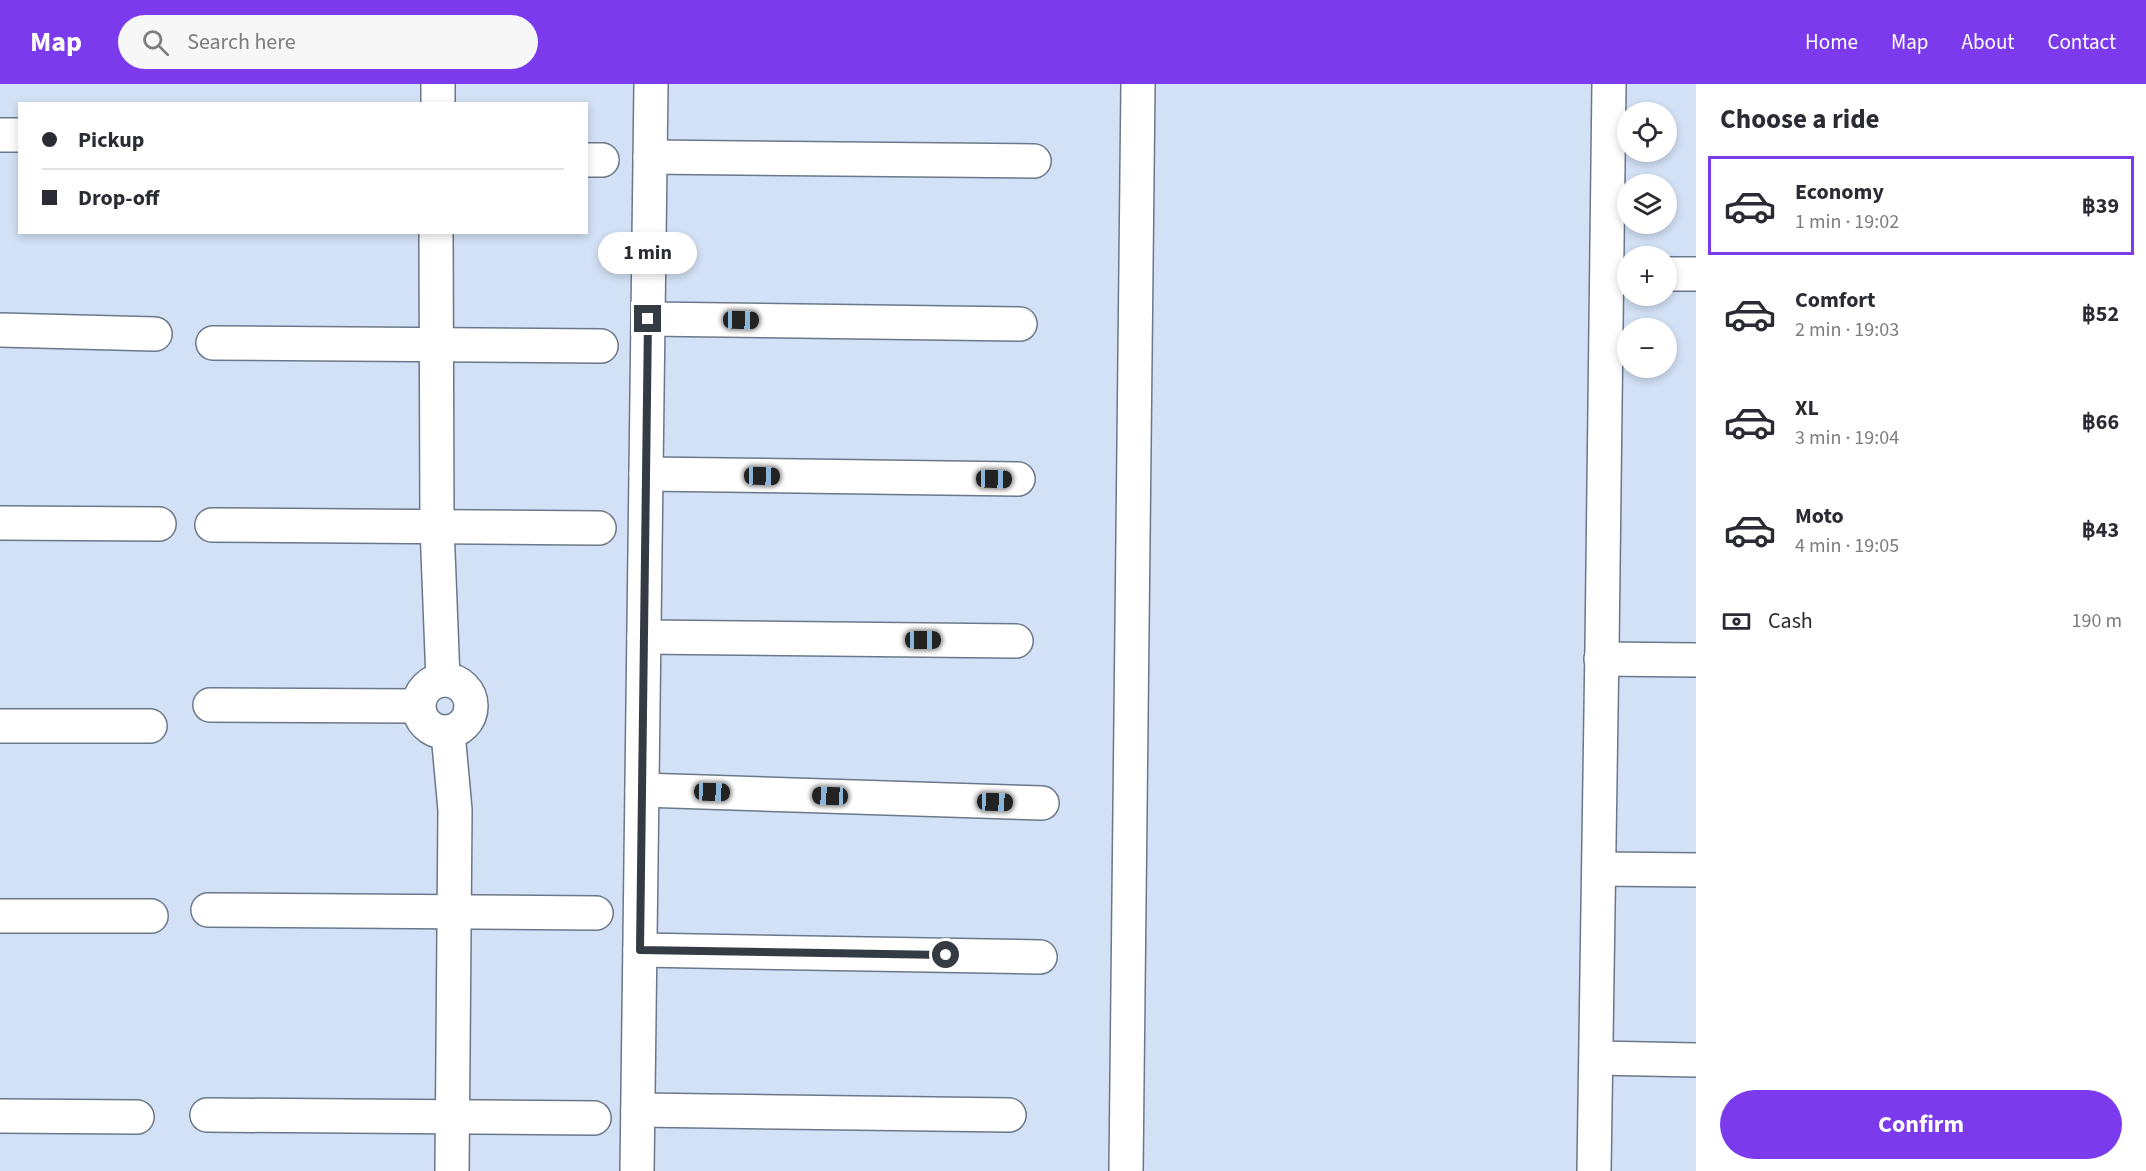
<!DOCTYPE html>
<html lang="en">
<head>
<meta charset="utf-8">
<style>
  :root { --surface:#fff; --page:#f7f7f7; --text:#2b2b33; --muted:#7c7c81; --line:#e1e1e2; --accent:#7c3aed }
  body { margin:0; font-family:"Source Sans 3",sans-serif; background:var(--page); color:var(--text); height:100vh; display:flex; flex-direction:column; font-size:22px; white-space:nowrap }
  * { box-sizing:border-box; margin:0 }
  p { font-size:20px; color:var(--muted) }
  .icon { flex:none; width:33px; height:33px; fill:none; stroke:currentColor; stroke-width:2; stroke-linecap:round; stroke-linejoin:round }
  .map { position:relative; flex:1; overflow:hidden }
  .side { display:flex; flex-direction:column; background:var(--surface); width:450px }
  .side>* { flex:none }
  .top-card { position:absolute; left:18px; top:18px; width:570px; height:132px; border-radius:0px; box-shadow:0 3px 9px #0003; display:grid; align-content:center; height:132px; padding:0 24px; background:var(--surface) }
  .buttons { position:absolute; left:1617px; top:18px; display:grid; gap:12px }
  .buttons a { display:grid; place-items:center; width:60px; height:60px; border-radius:50%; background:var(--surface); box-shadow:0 3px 9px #0003; font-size:30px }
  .end { position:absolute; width:27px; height:27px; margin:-14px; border:8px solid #353b43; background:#fff; box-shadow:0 0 0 3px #fff }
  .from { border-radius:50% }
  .bubble { position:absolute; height:42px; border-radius:21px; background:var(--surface); box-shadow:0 3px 9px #0003; font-size:20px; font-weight:700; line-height:42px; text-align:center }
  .car { position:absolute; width:18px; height:36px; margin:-18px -9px; border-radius:8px; box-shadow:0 0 4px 2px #0007; background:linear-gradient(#222 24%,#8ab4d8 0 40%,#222 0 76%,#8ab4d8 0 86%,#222 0) }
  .top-card b { display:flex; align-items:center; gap:21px; height:57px; font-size:22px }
  .top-card b+b { border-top:2px solid var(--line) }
  .top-card i { width:15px; height:15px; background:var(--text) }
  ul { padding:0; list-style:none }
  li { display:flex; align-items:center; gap:18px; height:99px; margin:0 12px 9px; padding:0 12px; border:3px solid transparent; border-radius:0px }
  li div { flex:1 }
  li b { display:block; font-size:22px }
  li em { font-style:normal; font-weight:700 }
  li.on { border-color:var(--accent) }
  li>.icon { width:54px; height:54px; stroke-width:1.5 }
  h2 { padding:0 24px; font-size:27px; line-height:72px }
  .pay { display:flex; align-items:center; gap:15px; height:66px; padding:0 24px; font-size:22px }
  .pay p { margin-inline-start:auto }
  .action { display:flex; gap:12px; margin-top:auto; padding:12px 24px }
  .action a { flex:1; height:69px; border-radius:36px; background:var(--accent); color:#fff; font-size:24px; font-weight:700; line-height:69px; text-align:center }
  header { display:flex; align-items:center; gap:36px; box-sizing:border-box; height:84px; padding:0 30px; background:var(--accent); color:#fff }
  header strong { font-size:28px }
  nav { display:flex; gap:33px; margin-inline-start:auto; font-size:21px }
  .search { width:420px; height:54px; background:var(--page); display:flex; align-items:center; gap:15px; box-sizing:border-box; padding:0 21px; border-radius:33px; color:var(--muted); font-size:22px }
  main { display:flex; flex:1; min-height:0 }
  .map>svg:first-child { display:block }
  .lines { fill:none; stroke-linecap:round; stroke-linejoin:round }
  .minor-casing { stroke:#6a788a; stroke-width:36 }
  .minor { stroke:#fff; stroke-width:33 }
  .route { stroke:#353b43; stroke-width:8 }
</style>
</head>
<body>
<header>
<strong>Map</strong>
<div class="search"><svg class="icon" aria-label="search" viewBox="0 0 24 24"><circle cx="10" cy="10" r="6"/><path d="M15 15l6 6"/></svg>Search here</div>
<nav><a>Home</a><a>Map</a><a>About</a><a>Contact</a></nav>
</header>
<main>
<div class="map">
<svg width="1696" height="1087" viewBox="0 0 1696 1087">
  <rect width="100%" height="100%" fill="#d2e1f5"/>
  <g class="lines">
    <!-- minor casing -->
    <g class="minor-casing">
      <g id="minor">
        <path d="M 438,20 L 438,0"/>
        <path d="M 0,51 L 20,51"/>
        <path d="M 650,73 L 1034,77"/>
        <path d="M 586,76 L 602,76"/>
        <path d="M 436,148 L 437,442 L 443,596"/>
        <path d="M 1666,190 L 1696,190"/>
        <path d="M 648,235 L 1020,240"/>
        <path d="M 0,246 L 155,250"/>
        <path d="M 213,259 L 601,262"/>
        <path d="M 646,390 L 1018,395"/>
        <path d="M 0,439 L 159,440"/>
        <path d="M 212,441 L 599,444"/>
        <path d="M 644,553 L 1016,557"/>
        <path d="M 1601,575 L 1696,576"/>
        <circle cx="445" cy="622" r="26"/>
        <path d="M 210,621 L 418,622"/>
        <path d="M 0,642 L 150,642"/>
        <path d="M 448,649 L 455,726 L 452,1087"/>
        <path d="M 642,706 L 1042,719"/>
        <path d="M 1601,785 L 1696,786"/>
        <path d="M 208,826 L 596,829"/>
        <path d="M 0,832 L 151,832"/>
        <path d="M 640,866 L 1040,873"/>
        <path d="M 1597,974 L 1696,976"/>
        <path d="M 638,1026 L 1009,1031"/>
        <path d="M 207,1031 L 594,1034"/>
        <path d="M 0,1032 L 137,1033"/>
        <path d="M 637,1087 L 651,0"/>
        <path d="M 1126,1087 L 1138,0"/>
        <path d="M 1594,1087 C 1602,725 1603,362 1609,0"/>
      </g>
    </g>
    <!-- minor -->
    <use href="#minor" class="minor"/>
  </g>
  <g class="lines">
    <!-- route -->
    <path class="route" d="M 648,235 L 640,866 L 946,871"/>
  </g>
</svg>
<div class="buttons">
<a><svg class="icon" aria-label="locate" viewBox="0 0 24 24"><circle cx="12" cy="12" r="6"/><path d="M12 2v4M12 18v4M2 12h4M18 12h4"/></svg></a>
<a><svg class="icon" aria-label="layers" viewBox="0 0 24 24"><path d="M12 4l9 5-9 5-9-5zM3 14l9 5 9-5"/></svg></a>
<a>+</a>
<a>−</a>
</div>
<i class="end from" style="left:946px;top:871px"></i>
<i class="end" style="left:648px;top:235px"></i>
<div class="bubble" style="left:598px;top:148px;width:99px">1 min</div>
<i class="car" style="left:741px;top:236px;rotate:91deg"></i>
<i class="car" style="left:762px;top:392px;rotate:91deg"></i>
<i class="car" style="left:994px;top:395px;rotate:91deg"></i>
<i class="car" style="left:923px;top:556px;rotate:90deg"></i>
<i class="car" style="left:712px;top:708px;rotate:92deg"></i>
<i class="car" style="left:830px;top:712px;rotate:272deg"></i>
<i class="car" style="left:995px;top:718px;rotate:92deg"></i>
<div class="top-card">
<b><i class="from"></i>Pickup</b>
<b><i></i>Drop-off</b>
</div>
</div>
<section class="side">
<h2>Choose a ride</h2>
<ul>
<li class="on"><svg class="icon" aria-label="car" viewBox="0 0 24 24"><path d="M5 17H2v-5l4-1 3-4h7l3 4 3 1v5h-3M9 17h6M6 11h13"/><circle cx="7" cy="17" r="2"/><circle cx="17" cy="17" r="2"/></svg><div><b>Economy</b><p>1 min · 19:02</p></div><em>฿39</em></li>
<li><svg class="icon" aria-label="car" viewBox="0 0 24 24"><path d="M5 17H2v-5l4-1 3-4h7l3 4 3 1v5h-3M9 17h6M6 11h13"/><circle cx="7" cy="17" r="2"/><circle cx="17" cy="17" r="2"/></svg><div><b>Comfort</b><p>2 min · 19:03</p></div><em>฿52</em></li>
<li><svg class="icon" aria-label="car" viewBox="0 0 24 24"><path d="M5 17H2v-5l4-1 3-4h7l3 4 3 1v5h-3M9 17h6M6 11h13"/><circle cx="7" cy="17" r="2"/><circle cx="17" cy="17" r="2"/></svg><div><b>XL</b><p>3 min · 19:04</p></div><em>฿66</em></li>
<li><svg class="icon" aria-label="car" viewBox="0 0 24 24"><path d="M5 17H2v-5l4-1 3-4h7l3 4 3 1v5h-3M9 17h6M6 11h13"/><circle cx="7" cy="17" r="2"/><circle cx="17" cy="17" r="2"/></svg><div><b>Moto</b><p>4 min · 19:05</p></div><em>฿43</em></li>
</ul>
<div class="pay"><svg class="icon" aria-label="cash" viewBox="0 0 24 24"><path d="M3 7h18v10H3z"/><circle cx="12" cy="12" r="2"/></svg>Cash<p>190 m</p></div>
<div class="action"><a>Confirm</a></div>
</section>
</main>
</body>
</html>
